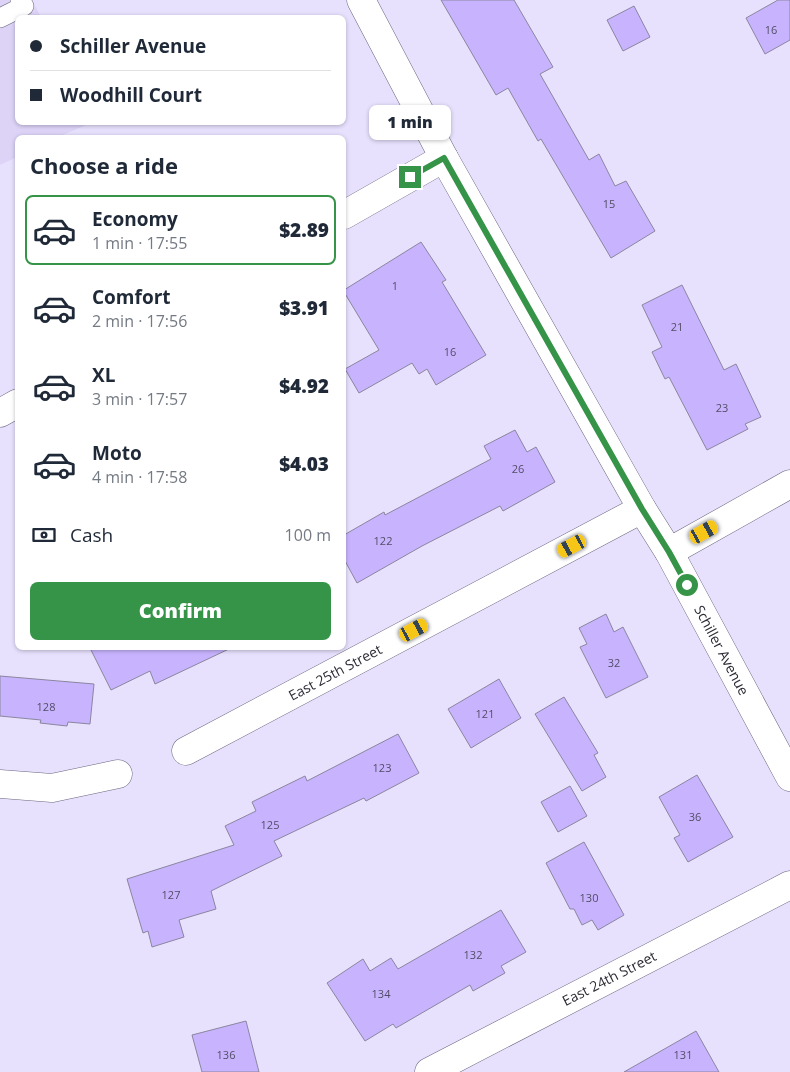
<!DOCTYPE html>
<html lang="en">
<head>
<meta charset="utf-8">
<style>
  :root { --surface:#fff; --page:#f6f6f7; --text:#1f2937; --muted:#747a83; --line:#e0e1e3; --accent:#359447 }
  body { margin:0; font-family:"Open Sans",sans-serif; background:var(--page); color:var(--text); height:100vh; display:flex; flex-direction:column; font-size:19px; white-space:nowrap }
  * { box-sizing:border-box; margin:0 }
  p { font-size:16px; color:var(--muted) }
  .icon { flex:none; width:28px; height:28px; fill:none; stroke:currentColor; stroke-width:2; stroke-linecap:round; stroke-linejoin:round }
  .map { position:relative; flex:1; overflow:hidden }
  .drawer { position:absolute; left:15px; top:135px; width:331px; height:515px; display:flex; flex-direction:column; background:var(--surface); border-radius:8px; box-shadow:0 1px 4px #0004 }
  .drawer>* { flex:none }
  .guide { position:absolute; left:15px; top:15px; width:331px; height:110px; border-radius:8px; box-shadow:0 1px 4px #0004; display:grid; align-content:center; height:110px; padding:0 15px; background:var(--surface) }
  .end { position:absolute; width:22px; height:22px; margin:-11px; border:6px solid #359447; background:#fff; box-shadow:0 0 0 2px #fff }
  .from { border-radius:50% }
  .bubble { position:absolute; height:35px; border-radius:8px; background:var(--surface); box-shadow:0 1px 4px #0004; font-size:16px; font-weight:800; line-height:35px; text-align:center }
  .car { position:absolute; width:15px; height:30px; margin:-15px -8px; border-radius:6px; box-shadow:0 0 4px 1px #0007; background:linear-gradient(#f5c518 24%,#345 0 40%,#f5c518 0 76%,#345 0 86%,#f5c518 0) }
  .guide b { display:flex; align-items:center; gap:18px; height:48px; font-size:19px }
  .guide b+b { border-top:1px solid var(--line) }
  .guide i { width:12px; height:12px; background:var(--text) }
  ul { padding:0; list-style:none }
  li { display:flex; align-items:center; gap:15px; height:70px; margin:0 10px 8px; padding:0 5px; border:2px solid transparent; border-radius:8px }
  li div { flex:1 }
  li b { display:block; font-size:19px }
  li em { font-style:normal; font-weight:800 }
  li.active { border-color:var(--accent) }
  li>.icon { width:45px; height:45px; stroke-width:1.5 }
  h2 { padding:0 15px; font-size:22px; line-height:60px }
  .pay { display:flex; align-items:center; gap:12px; height:55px; padding:0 15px; font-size:19px }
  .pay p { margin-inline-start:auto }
  .button { display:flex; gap:10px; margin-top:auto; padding:10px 15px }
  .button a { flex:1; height:58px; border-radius:8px; background:var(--accent); color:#fff; font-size:20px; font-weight:800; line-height:58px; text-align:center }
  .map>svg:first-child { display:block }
  .built { fill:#dcd3f7 }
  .building { fill:#c8b4fe; stroke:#8b859f }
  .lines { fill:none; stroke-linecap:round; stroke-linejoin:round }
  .lane-casing { stroke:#6c667f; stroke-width:20 }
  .street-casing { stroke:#6c667f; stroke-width:29 }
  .lane { stroke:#fff; stroke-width:19 }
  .street { stroke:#fff; stroke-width:28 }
  .route { stroke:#359447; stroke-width:6 }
  .labels { text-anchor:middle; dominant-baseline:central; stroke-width:4; stroke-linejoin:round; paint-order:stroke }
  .number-label { font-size:11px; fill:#534c66 }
  .street-label { font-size:14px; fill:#2c2a34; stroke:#fff }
</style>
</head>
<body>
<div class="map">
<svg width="790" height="1072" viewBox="0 0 790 1072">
  <rect width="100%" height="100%" fill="#e8e1fe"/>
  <!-- built -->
  <path class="built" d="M 0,0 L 32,0 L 41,17 L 18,18 L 18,122 L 91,123 L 58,137 L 18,138 L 17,157 L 0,165 Z"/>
  <!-- building -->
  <g class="building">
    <path d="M 441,0 L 514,0 L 553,67 L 540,74 L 589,160 L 599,154 L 615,186 L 626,181 L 655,231 L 611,258 L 541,139 L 538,141 L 508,88 L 496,95 Z"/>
    <path d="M 778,0 L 790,0 L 790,40 L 765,54 L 746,18 Z"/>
    <path d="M 634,6 L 650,37 L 623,51 L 607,20 Z"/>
    <path d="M 421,242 L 446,280 L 442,282 L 486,355 L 436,385 L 427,369 L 419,374 L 412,363 L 359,393 L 345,369 L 379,350 L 344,292 L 344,290 Z"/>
    <path d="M 682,285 L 724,370 L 736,364 L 761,417 L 745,424 L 748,429 L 707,450 L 669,377 L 665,379 L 652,352 L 662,347 L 642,305 Z"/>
    <path d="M 515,430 L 527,452 L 536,447 L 555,482 L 503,511 L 500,506 L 422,546 L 357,583 L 344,559 L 344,535 L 384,512 L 385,515 L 491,459 L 484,446 Z"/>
    <path d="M 606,614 L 614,632 L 623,627 L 648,677 L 606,698 L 580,647 L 587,644 L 579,628 Z"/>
    <path d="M 90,648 L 231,648 L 155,684 L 150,671 L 111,690 Z"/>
    <path d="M 0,676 L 94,684 L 90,724 L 68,722 L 67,726 L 40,723 L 41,720 L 0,716 Z"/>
    <path d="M 499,679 L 521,718 L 471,748 L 448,709 Z"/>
    <path d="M 564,697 L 598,753 L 594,755 L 606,777 L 582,791 L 535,714 Z"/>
    <path d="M 398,734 L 419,773 L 366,801 L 364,798 L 274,841 L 282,856 L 211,891 L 216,909 L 179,920 L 184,937 L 152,947 L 148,931 L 143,933 L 127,879 L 234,845 L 225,826 L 256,811 L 252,802 L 305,776 L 307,781 Z"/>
    <path d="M 697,775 L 733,837 L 688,862 L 674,838 L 680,835 L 659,797 Z"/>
    <path d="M 570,786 L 587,816 L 558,832 L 541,802 Z"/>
    <path d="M 584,842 L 624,915 L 598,930 L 592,920 L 582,925 L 574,909 L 570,909 L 546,863 Z"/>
    <path d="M 501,910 L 526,952 L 501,966 L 505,973 L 473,991 L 470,985 L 396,1028 L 393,1024 L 365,1041 L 327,983 L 363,959 L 370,971 L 391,958 L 398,969 Z"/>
    <path d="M 246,1021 L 259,1072 L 202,1072 L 192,1035 Z"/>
    <path d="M 696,1031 L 719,1072 L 624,1072 Z"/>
  </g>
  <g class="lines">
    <!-- lane casing -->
    <g class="lane-casing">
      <path id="lane" d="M 0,18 L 24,6 L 20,0"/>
    </g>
    <!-- street casing -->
    <g class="street-casing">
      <g id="street">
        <path d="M 361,0 L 444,158 L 642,509 L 669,552 L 790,777"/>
        <path d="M 344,215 L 444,158"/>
        <path d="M 0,413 L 18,403"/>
        <path d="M 669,552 L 790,484"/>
        <path d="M 186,751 L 642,509"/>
        <path d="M 0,784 L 52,788 L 118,774"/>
        <path d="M 429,1072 L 790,885"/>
      </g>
    </g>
    <!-- lane -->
    <use href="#lane" class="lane"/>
    <!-- street -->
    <use href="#street" class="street"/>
  </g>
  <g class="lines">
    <!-- route -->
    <path class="route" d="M 410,177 L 444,158 L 642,509 L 669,552 L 687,585"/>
  </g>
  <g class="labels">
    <!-- number labels -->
    <g class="number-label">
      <text x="771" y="29">16</text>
      <text x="609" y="203">15</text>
      <text x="395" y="285">1</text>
      <text x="677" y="326">21</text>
      <text x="450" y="351">16</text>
      <text x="722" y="407">23</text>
      <text x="518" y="468">26</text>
      <text x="383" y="540">122</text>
      <text x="614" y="662">32</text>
      <text x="46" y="706">128</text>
      <text x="485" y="713">121</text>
      <text x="382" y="767">123</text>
      <text x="695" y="816">36</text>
      <text x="270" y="824">125</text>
      <text x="171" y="894">127</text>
      <text x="589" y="897">130</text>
      <text x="473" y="954">132</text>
      <text x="381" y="993">134</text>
      <text x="226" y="1054">136</text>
      <text x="683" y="1054">131</text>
    </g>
    <!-- street labels -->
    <g class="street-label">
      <text transform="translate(722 650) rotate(62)">Schiller Avenue</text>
      <text transform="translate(335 672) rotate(-28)">East 25th Street</text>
      <text transform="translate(609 978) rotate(-27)">East 24th Street</text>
    </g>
  </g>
</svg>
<i class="end from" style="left:687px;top:585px"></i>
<i class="end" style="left:410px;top:177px"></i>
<div class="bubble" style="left:369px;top:105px;width:82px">1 min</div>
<i class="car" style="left:704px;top:532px;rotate:61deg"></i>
<i class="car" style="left:572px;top:546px;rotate:242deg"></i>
<i class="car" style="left:414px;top:630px;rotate:62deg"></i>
<div class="guide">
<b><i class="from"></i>Schiller Avenue</b>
<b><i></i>Woodhill Court</b>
</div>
<section class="drawer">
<h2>Choose a ride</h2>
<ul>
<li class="active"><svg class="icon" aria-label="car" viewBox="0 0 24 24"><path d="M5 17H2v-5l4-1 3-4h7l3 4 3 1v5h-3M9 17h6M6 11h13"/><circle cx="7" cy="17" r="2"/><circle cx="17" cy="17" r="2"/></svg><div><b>Economy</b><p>1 min · 17:55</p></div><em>$2.89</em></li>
<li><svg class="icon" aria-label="car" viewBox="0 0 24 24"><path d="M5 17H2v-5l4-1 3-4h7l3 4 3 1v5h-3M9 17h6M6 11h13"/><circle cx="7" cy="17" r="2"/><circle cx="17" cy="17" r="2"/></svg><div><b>Comfort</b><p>2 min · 17:56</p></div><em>$3.91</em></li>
<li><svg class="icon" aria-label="car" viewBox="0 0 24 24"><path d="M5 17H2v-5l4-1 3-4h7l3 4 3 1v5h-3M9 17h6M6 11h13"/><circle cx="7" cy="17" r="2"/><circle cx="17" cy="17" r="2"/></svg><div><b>XL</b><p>3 min · 17:57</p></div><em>$4.92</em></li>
<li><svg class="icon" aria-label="car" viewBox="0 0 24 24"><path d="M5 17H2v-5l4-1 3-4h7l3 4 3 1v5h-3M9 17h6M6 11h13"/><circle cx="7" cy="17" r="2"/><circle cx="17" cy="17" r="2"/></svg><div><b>Moto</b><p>4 min · 17:58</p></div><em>$4.03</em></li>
</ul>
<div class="pay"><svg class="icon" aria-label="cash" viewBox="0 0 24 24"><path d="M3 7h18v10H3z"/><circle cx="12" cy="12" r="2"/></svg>Cash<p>100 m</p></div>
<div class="button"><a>Confirm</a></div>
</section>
</div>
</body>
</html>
